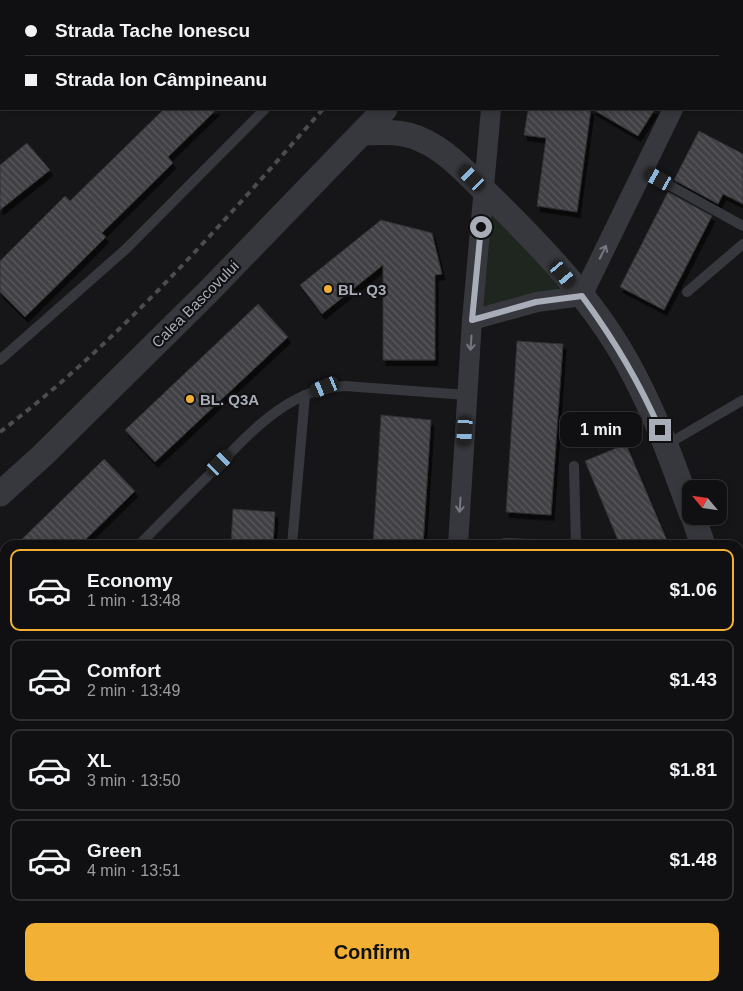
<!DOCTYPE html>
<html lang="en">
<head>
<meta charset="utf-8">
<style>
  :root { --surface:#101012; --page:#19191b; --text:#f1f3f6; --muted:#9c9d9f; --line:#303032; --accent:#f2b134 }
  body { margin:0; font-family:Helvetica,sans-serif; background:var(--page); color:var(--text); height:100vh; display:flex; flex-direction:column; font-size:19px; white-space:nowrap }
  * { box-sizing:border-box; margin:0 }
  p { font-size:16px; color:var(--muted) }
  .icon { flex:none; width:28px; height:28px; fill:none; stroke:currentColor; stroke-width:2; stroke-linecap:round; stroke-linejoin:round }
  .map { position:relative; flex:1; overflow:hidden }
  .details { position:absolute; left:0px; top:540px; width:744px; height:451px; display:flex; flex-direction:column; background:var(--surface); border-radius:15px 15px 0 0; box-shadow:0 2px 8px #0003,0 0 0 1px var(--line) }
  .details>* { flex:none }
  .guide { position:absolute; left:0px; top:0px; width:744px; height:110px; box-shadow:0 2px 8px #0003,0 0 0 1px var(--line); display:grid; align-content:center; height:110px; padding:0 25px; background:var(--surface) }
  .needle { width:32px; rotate:299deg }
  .controls { position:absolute; left:682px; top:480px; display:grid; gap:10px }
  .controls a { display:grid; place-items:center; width:45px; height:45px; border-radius:10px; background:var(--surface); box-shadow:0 2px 8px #0003,0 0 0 1px var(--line); font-size:25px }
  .end { position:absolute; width:22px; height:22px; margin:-11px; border:6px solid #a8adb8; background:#111; box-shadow:0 0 0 2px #111 }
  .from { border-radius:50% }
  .bubble { position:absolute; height:35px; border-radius:10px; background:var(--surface); box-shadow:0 2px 8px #0003,0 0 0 1px var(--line); font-size:16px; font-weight:700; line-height:35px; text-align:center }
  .car { position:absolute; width:15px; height:30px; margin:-15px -8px; border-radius:6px; box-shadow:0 0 4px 1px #0007; background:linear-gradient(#222 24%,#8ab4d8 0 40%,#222 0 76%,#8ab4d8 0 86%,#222 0) }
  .guide b { display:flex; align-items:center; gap:18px; height:48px; font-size:19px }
  .guide b+b { border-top:1px solid var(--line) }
  .guide i { width:12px; height:12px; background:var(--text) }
  ul { padding:9px 0 0; list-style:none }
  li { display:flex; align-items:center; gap:15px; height:82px; margin:0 10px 8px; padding:0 15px; border:2px solid var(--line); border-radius:10px }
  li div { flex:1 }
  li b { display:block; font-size:19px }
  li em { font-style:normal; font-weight:700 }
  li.selected { border-color:var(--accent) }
  li>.icon { width:45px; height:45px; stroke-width:1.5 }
  .action { display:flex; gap:10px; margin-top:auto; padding:10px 25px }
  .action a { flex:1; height:58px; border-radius:10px; background:var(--accent); color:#111; font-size:20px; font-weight:700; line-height:58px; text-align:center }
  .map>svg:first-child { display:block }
  .grass { fill:#1e261f }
  .building { fill:url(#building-back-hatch); stroke:#303034; filter:url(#shadow) }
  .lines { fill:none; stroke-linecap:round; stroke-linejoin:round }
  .path { stroke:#3d3f44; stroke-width:3; stroke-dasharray:2.5 4; stroke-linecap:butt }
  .service { stroke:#37383d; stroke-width:10 }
  .minor { stroke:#37383d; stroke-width:20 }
  .tertiary { stroke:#37383d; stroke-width:25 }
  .rail { stroke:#4a4c52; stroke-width:4; stroke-dasharray:6 5; stroke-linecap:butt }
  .oneway { stroke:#757881 }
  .route { stroke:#a8adb8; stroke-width:6 }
  .poi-dot { fill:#f2b134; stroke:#111113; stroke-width:2 }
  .labels { text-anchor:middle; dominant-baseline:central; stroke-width:4.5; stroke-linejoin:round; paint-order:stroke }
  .poi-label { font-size:15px; font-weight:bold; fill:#a8adb8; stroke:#111113; text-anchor:start }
  .street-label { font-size:15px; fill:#a8adb8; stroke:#111113 }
</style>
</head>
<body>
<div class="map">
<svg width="743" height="991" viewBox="0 0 743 991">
  <defs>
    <pattern id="building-back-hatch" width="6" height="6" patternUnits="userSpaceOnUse" patternTransform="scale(1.25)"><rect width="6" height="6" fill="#404145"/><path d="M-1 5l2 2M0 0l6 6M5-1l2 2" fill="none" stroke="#595a5e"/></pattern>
    <filter id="shadow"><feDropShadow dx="3" dy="5.5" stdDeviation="0" flood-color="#0009"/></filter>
  </defs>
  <rect width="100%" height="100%" fill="#161618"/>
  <!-- grass -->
  <path class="grass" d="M 484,190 L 582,296 L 472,320 Z"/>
  <!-- building -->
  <g class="building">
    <path d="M 164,109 L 217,109 L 168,157 L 173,163 L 102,233 L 106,237 L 25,317 L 0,292 L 0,261 L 65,196 L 70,201 Z"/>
    <path d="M 528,109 L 591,109 L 577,212 L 537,206 L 546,138 L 524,135 Z"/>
    <path d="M 592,109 L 655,109 L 638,136 Z"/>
    <path d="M 699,131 L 743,154 L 743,204 L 723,194 L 718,204 L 674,180 Z"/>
    <path d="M 27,143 L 50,170 L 0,210 L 0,165 Z"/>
    <path d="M 668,192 L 712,216 L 664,310 L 620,287 Z"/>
    <path d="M 381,220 L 432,233 L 442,274 L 435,275 L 435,360 L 383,360 L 383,265 L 322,314 L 300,285 Z"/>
    <path d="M 258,304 L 288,337 L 155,462 L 125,430 Z"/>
    <path d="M 517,341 L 563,344 L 551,515 L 506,512 Z"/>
    <path d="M 381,415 L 431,420 L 423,545 L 373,545 Z"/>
    <path d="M 626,444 L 669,545 L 620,545 L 585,461 Z"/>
    <path d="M 104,459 L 135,491 L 80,545 L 16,545 Z"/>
    <path d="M 233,509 L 275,512 L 273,545 L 231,545 Z"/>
  </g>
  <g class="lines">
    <!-- path -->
    <g class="path">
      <path d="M 742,106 L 743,107"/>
      <path d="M 479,541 L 492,542"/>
    </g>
    <!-- service -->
    <g class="service">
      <path d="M 360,1 L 361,0"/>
      <path d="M 642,170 L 743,226"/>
      <path d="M 687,292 L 743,244"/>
      <path d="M 0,360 L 126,249 L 265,109"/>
      <path d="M 666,445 L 743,400"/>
      <path d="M 574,466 L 576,545"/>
      <path d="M 505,543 L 552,545"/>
      <path d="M 139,545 C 163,521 187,496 212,472 C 249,434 288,388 345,386 L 467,395"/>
      <path d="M 292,545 L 305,395"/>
      <path d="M 217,986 L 218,991"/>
      <path d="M 335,986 L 337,991"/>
    </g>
    <!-- minor -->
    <g class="minor">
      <path d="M 500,1 L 500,0"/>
      <path d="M 729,1 L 730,0"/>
      <path d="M 472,320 L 537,302 L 582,296 L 673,109"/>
      <path d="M 458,545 L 472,320 L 491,109"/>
      <path d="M 0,597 L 5,603"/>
      <path d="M 0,661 L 5,667"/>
      <path d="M 739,748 L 743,748"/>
      <path d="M 0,815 L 5,814"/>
      <path d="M 111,986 L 112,991"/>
      <path d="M 426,991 L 427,986"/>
    </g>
    <!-- tertiary -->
    <g class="tertiary">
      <path d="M 479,1 L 480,0"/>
      <path d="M 363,133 C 383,132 404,131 422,140 C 449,152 468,175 489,195 C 543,248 598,305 633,373 C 657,418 674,466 691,513"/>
      <path d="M 0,494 L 43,455 L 208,292 L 385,109"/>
      <path d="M 693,516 L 703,545"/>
      <path d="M 739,640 L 743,651"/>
    </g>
    <!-- rail -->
    <g class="rail">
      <path d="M 407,1 L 408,0"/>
      <path d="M 0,432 C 121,340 223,223 323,109"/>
    </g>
  </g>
  <!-- one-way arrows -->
  <defs><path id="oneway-shaft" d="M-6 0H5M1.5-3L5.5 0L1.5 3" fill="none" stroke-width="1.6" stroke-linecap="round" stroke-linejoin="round" transform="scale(1.25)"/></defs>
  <g class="oneway">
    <use href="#oneway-shaft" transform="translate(603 252) rotate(-64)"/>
    <use href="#oneway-shaft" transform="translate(471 343) rotate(94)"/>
    <use href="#oneway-shaft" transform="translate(460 505) rotate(94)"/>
  </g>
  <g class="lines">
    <!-- route -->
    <path class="route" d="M 481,227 L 472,320 L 536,302 L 582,296 C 613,338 639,381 660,430"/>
  </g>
  <!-- markers -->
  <g class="poi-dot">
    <circle cx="328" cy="289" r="5"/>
    <circle cx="190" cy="399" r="5"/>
  </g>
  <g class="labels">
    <!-- poi labels -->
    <g class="poi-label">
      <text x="338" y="289">BL. Q3</text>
      <text x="200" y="399">BL. Q3A</text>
    </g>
    <!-- street labels -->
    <g class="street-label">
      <text transform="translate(195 304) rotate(-45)">Calea Bascovului</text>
    </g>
  </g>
</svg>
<div class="controls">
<a><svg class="needle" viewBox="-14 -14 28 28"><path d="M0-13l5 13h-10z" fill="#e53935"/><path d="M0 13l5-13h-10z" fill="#9c9d9f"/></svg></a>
</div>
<i class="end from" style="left:481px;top:227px"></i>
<i class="end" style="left:660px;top:430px"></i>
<div class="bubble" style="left:560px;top:412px;width:82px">1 min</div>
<i class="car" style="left:472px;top:178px;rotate:315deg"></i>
<i class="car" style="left:659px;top:179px;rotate:299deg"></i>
<i class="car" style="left:563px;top:274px;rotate:140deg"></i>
<i class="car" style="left:325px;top:387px;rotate:248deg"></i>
<i class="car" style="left:465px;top:431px;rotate:184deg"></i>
<i class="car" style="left:220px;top:463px;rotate:45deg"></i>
<div class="guide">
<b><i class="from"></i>Strada Tache Ionescu</b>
<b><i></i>Strada Ion Câmpineanu</b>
</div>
<section class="details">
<ul>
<li class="selected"><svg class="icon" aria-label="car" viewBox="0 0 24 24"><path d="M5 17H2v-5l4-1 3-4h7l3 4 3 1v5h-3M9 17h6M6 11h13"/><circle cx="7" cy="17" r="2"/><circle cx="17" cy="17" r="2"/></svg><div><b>Economy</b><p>1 min · 13:48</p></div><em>$1.06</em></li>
<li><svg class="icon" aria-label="car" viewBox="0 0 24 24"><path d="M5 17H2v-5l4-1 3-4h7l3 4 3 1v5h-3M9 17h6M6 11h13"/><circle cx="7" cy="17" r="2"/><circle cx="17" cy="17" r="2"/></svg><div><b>Comfort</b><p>2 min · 13:49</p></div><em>$1.43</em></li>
<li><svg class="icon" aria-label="car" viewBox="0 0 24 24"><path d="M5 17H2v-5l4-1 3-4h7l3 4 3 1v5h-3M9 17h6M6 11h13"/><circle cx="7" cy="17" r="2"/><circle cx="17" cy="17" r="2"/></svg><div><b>XL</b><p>3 min · 13:50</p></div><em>$1.81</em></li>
<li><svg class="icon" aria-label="car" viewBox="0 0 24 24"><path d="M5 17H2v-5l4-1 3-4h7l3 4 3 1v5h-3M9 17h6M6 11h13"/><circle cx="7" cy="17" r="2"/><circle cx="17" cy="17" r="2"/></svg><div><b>Green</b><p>4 min · 13:51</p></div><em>$1.48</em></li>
</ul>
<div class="action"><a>Confirm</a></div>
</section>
</div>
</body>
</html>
